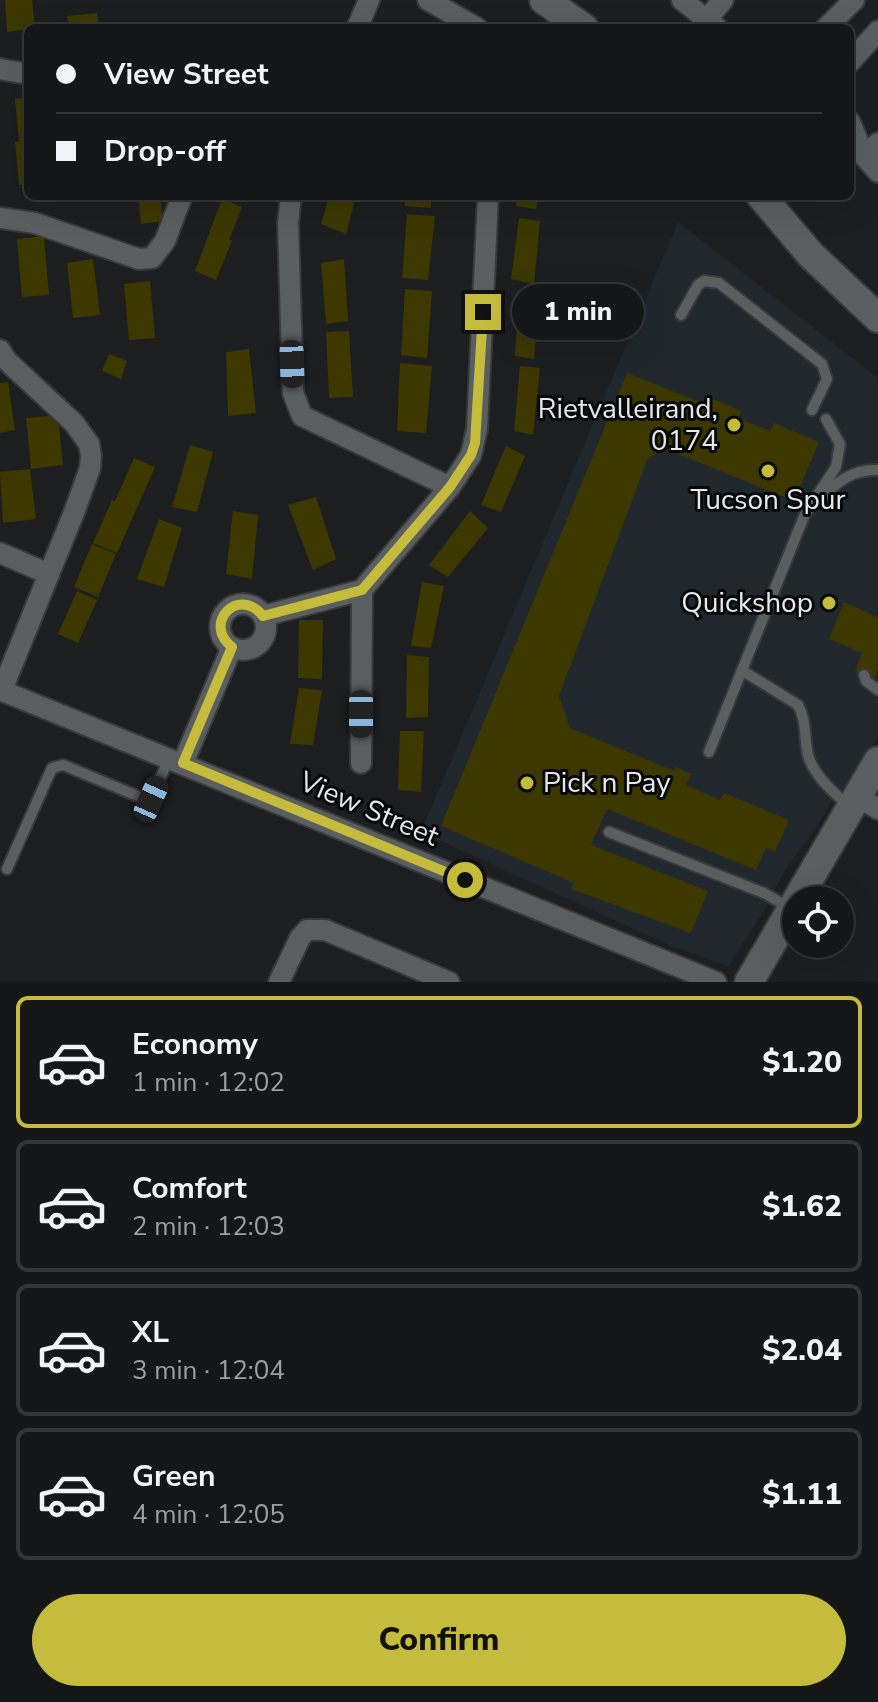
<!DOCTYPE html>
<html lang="en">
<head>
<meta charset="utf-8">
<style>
  :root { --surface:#151618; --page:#222325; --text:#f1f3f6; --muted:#9d9fa2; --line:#343537; --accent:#c5bc3d }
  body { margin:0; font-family:"Nunito Sans",sans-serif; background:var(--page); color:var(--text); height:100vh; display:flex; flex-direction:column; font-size:30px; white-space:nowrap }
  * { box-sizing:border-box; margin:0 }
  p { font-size:26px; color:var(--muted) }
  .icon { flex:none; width:44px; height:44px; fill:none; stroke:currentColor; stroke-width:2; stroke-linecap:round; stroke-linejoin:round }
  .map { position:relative; height:982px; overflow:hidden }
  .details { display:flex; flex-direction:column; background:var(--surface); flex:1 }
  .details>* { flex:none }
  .banner { position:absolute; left:24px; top:24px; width:830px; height:176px; border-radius:12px; box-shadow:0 8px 32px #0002,0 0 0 2px var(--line); display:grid; align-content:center; height:176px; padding:0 32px; background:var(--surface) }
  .buttons { position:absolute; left:782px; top:886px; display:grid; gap:16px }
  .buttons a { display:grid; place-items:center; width:72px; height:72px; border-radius:50%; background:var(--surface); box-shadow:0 8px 32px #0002,0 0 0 2px var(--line); font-size:40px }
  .end { position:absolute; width:36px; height:36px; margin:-18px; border:10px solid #c5bc3d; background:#111; box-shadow:0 0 0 4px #111 }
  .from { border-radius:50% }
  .bubble { position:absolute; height:56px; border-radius:28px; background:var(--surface); box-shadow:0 8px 32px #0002,0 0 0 2px var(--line); font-size:26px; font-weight:800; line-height:56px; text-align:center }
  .car { position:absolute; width:24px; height:48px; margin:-24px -12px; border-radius:10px; box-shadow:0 0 6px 2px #0007; background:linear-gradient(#222 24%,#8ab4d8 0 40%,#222 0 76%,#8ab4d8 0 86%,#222 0) }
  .banner b { display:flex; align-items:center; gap:28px; height:76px; font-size:30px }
  .banner b+b { border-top:2px solid var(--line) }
  .banner i { width:20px; height:20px; background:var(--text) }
  ul { padding:14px 0 0; list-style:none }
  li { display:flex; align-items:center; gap:24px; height:132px; margin:0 16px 12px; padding:0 16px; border:4px solid var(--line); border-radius:12px }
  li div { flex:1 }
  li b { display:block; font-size:30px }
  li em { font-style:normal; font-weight:800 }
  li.current { border-color:var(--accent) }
  li>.icon { width:72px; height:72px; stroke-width:1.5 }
  .primary-button { display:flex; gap:16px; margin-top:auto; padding:16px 32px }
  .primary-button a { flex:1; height:92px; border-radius:48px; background:var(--accent); color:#111; font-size:32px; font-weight:800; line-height:92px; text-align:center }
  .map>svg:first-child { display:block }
  .built { fill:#20282d }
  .building { fill:#3c3800 }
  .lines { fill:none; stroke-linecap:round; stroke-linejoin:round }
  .lane-casing { stroke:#38393b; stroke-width:14 }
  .street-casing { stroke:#38393b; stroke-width:24 }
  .secondary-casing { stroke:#38393b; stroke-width:32 }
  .lane { stroke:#5b5e5f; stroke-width:10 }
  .street { stroke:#5b5e5f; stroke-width:20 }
  .secondary { stroke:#5b5e5f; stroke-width:28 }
  .route { stroke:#c5bc3d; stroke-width:10 }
  .poi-dot { fill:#c5bc3d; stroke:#070809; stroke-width:3 }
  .labels { text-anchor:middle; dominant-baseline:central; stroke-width:6; stroke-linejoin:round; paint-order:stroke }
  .poi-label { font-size:28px; fill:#e7e8e9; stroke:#070809; text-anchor:end }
  .street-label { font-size:28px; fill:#e7e8e9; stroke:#070809 }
</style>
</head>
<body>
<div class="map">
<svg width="878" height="982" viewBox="0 0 878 982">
  <rect width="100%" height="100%" fill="#1c1e20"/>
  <!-- built -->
  <path class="built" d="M 678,222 L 878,378 L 878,737 L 854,779 L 835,795 L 816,828 L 785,870 L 763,913 L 728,966 L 673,947 L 421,832 Z"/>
  <!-- building -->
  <g class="building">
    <path d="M 5,0 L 32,0 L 35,28 L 7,32 Z"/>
    <path d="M 97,13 L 99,28 L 69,28 L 67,16 Z"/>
    <path d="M 28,97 L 28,184 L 19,185 L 15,142 L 19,142 L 15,99 Z"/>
    <path d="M 138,196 L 160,196 L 163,221 L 141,224 Z"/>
    <path d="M 329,196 L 356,196 L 346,234 L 321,224 Z"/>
    <path d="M 405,196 L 431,196 L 431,208 L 405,206 Z"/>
    <path d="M 518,196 L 538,196 L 536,209 L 516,206 Z"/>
    <path d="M 222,199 L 242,207 L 229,240 L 232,241 L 216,280 L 195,271 Z"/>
    <path d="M 407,214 L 435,216 L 428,280 L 402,278 Z"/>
    <path d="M 519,218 L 540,221 L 534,284 L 511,279 Z"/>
    <path d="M 44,236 L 49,295 L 22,297 L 17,239 Z"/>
    <path d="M 93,259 L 100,315 L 73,318 L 67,263 Z"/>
    <path d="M 344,259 L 348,321 L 326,324 L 321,263 Z"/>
    <path d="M 150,281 L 155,338 L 129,340 L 124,284 Z"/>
    <path d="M 405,289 L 432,291 L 427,358 L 401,355 Z"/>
    <path d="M 519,291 L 540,294 L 534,359 L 515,356 Z"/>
    <path d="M 349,331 L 353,397 L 329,398 L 326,332 Z"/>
    <path d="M 249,349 L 256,413 L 228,416 L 226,352 Z"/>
    <path d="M 109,354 L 127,361 L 121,379 L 102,371 Z"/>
    <path d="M 400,363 L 432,366 L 426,433 L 397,431 Z"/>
    <path d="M 520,366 L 540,368 L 533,435 L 514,431 Z"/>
    <path d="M 627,373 L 710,406 L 713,399 L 741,411 L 738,418 L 770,431 L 774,423 L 819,442 L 794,501 L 666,449 L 648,458 L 559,696 L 570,728 L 674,771 L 676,767 L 691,774 L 686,785 L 720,800 L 724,793 L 789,820 L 775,852 L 766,848 L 756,870 L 607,809 L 591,845 L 708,891 L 691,933 L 571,889 L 574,883 L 441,826 Z"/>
    <path d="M 8,382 L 15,430 L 0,433 L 0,383 Z"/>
    <path d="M 58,415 L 63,465 L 31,469 L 26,418 Z"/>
    <path d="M 190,445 L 213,452 L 197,512 L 172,507 Z"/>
    <path d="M 506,446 L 525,456 L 501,512 L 481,505 Z"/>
    <path d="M 134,458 L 155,467 L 117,553 L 93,543 L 112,500 L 115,501 Z"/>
    <path d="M 30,469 L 36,519 L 3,523 L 0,472 Z"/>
    <path d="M 316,497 L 336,559 L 313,570 L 288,505 Z"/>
    <path d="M 233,511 L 258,515 L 252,579 L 226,574 Z"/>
    <path d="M 470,511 L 488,528 L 448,577 L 429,565 Z"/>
    <path d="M 159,519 L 182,528 L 164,587 L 137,579 Z"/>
    <path d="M 92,544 L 116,554 L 98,597 L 74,587 Z"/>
    <path d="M 422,582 L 444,586 L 431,648 L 411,646 Z"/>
    <path d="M 77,591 L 97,600 L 78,643 L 58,634 Z"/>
    <path d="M 844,602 L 878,617 L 878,669 L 874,679 L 855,671 L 862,653 L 829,639 Z"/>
    <path d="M 299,620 L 323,620 L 322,679 L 298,678 Z"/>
    <path d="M 407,655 L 429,657 L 428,717 L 406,718 Z"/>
    <path d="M 299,688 L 322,690 L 313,745 L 290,744 Z"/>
    <path d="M 400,731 L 424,731 L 421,792 L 398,790 Z"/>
  </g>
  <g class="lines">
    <!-- lane casing -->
    <g class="lane-casing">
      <g id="lane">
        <path d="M 681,315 L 698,285 L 704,281 L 719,283 L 822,364 L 827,379 L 812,410"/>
        <path d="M 818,501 C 836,483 851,469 878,470"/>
        <path d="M 743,671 L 798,705 C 807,721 804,738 808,755 C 813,774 834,794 849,805"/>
        <path d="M 864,675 L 866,681 L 878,690"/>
        <path d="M 709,752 L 805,514 L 836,467 L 840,444 L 826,419"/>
        <path d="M 609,832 L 764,893 L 790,908"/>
        <path d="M 7,869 L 52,768 L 63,765 L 147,800 L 151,799 L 169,759"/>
      </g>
    </g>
    <!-- street casing -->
    <g class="street-casing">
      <g id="street">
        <path d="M 428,0 L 477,28"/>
        <path d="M 682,0 L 717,28"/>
        <path d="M 707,19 L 723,0"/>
        <path d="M 357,28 L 369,0"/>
        <path d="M 826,28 L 854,0"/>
        <path d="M 850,62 L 878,31"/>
        <path d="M 0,69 L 28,74"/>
        <path d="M 850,122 L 864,156"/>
        <path d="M 878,143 L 864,156 L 878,172"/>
        <path d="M 291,196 L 288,223 L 293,393 L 302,416 L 450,487"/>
        <path d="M 0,218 L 35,223 L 139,259 L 152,258 L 165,241 L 182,196"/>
        <path d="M 0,350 L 7,361 L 74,423 L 89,444 L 91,456 L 90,468 L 75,510 L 2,690"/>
        <path d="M 0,553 L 49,574"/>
        <circle cx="243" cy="627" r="23"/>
        <path d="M 263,616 L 362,590 L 450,487 L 471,455 L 477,429 L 488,196"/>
        <path d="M 0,690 L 716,982"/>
        <path d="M 183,763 L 232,647"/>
        <path d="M 361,763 L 362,590"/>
        <path d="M 857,796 L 878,809"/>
        <path d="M 279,982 L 300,938 L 307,930 L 325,930 L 449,982"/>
      </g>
    </g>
    <!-- secondary casing -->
    <g class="secondary-casing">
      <g id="secondary">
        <path d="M 544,0 L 584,28"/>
        <path d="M 761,196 L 811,255 L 878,318"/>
        <path d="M 749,982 L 878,761"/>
      </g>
    </g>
    <!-- lane -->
    <use href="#lane" class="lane"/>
    <!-- street -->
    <use href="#street" class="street"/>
    <!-- secondary -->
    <use href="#secondary" class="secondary"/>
  </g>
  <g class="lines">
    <!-- route -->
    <path class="route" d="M 465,880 L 183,763 L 232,647 C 202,624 238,585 263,616 L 362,590 L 450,487 L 471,455 L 475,443 L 483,312"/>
  </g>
  <!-- markers -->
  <g class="poi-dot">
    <circle cx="734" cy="425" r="8"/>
    <circle cx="768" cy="471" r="8"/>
    <circle cx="829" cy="603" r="8"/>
    <circle cx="527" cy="783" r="8"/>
  </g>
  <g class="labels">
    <!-- poi labels -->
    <g class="poi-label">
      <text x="718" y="409">Rietvalleirand,<tspan x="718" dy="32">0174</tspan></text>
      <text x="768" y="500" text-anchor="middle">Tucson Spur</text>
      <text x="813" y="603">Quickshop</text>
      <text x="543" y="783" text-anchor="start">Pick n Pay</text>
    </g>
    <!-- street labels -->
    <g class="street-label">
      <text transform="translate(369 809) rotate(23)">View Street</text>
    </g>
  </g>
</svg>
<div class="buttons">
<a><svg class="icon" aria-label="locate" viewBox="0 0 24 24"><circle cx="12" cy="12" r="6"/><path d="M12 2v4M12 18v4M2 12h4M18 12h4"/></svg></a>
</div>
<i class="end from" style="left:465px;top:880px"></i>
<i class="end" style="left:483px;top:312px"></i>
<div class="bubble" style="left:512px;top:284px;width:132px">1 min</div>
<i class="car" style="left:292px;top:364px;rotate:178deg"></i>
<i class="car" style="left:361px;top:714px;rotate:180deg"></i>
<i class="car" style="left:151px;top:799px;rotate:24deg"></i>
<div class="banner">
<b><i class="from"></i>View Street</b>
<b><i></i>Drop-off</b>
</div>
</div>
<section class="details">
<ul>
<li class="current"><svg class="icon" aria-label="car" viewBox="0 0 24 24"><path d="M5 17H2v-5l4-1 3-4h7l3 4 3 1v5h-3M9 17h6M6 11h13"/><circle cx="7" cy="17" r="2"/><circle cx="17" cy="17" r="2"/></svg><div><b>Economy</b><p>1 min · 12:02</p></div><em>$1.20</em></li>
<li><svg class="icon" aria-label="car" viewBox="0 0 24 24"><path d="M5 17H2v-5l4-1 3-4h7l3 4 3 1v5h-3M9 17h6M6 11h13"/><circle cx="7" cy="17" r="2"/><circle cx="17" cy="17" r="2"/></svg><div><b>Comfort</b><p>2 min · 12:03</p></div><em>$1.62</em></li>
<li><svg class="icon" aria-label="car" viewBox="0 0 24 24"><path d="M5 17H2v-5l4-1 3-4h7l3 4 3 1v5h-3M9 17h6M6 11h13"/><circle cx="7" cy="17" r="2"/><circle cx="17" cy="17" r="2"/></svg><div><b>XL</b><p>3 min · 12:04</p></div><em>$2.04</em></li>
<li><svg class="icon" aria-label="car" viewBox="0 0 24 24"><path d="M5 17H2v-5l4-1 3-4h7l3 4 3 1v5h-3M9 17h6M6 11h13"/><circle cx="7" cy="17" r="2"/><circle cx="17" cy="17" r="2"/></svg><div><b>Green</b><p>4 min · 12:05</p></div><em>$1.11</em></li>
</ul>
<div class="primary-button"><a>Confirm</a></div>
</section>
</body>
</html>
